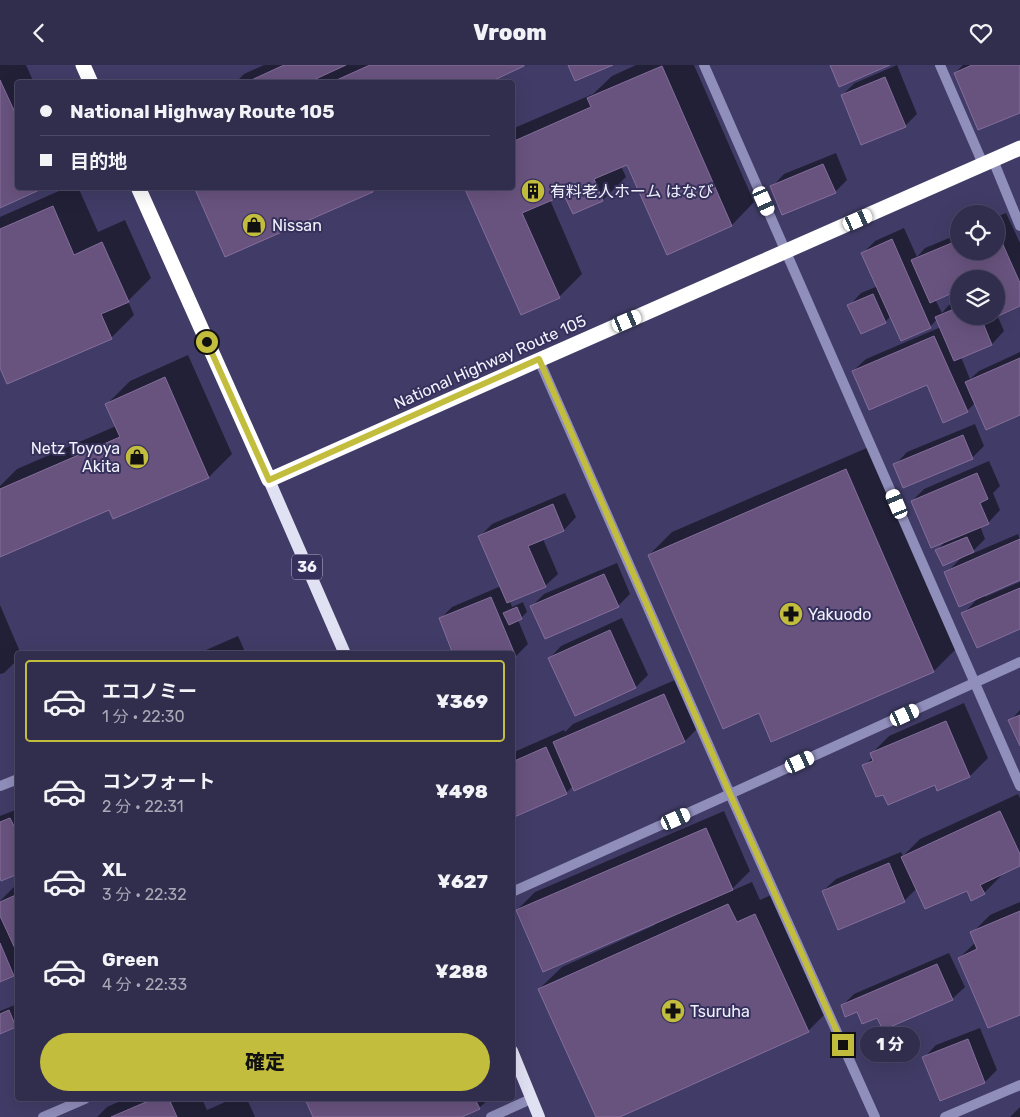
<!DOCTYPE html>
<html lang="ja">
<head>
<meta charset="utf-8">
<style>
  :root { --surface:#302d4d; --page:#3c3957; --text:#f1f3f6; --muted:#a8a8b6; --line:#4b4965; --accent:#c3bd3e }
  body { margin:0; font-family:Rubik,"Noto Sans JP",sans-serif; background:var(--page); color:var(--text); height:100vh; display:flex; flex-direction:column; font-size:19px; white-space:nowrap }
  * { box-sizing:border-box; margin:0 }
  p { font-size:16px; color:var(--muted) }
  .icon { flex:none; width:28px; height:28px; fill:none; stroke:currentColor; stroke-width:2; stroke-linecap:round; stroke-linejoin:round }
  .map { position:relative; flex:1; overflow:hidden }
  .drawer { position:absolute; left:15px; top:586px; width:500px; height:450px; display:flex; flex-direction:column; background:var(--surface); border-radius:5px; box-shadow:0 5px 20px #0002,0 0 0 1px var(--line) }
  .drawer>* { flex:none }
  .top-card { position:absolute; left:15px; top:15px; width:500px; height:110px; border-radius:5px; box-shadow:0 5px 20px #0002,0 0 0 1px var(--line); display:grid; align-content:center; height:110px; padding:0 25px; background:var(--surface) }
  .tools { position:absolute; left:950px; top:140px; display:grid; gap:10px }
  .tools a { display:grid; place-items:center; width:55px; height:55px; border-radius:50%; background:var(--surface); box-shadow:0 5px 20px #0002,0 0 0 1px var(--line); font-size:25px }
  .end { position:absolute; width:22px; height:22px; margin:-11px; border:6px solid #c3bd3e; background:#111; box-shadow:0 0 0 2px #111 }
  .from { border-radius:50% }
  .bubble { position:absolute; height:35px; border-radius:18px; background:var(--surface); box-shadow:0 5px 20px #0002,0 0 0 1px var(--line); font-size:16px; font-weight:800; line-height:35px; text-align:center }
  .car { position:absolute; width:15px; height:30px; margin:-15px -8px; border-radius:6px; box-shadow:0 0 4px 1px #0007; background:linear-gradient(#fff 24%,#345 0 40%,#fff 0 76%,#345 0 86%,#fff 0) }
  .top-card b { display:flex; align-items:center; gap:18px; height:48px; font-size:19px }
  .top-card b+b { border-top:1px solid var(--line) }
  .top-card i { width:12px; height:12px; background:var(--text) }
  ul { padding:9px 0 0; list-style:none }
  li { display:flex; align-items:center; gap:15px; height:82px; margin:0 10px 8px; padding:0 15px; border:2px solid transparent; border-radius:5px }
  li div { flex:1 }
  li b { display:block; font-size:19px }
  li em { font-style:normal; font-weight:800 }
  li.on { border-color:var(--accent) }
  li>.icon { width:45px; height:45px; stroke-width:1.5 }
  .cta { display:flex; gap:10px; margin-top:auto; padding:10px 25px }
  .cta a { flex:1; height:58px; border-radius:30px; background:var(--accent); color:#111; font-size:20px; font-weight:800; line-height:58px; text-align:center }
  header { display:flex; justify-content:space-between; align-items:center; height:65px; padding:0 25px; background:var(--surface); font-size:22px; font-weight:800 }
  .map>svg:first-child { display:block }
  .shadow { fill:#0007; fill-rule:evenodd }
  .building { fill:#68537e; stroke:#846e9c }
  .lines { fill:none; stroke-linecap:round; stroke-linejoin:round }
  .street { stroke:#908ebb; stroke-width:10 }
  .primary { stroke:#e1e1f4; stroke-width:12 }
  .highway { stroke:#fff; stroke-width:15 }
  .route { stroke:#c3bd3e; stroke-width:6 }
  .labels { text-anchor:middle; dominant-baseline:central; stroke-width:4; stroke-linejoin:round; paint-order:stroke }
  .shield { fill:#36315c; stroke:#b9b7cc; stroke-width:1 }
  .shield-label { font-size:15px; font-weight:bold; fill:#f1f1fc }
  .poi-label { font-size:16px; fill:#f1f1fc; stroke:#36315c; text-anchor:start }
  .street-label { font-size:16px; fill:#f1f1fc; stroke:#36315c }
</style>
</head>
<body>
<header><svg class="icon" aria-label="back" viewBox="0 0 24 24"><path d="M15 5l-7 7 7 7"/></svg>Vroom<svg class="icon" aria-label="heart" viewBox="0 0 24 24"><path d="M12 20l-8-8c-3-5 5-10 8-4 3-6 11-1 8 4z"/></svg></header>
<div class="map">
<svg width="1020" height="1052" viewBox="0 0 1020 1052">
  <rect width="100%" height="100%" fill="#403c67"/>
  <!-- shadow -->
  <g class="shadow">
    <path d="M 0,0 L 26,0 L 34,18 L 18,18 L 18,122 L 0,142 Z"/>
    <path d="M 264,0 L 524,0 L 485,18 L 235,18 L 244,9 Z"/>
    <path d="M 636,0 L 694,0 L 754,137 L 732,160 L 628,98 L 621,101 L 626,112 L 603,135 L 573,148 L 565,129 L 550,135 L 582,209 L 559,232 L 521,248 L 512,122 L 512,64 L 593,29 L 612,11 Z"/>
    <path d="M 897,0 L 917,49 L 905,61 L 842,30 L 855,18 Z"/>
    <path d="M 963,0 L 1020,0 L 1020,46 L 955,8 Z"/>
    <path d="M 836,88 L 847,115 L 835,127 L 772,122 L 784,109 Z"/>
    <path d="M 68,122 L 78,122 L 98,167 L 125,155 L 151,213 L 128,236 L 134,250 L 111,273 L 0,300 L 0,152 Z"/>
    <path d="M 1006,148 L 1020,178 L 1020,240 L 997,250 L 1004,266 L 992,279 L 961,292 L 970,314 L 979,306 L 1020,287 L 1020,348 L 975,338 L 967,346 L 927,319 L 853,306 L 866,294 L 941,262 L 937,254 L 930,262 L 891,251 L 885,257 L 849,241 L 861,228 L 878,221 L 863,188 L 875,176 L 904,163 L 917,192 L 925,183 L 959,169 L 959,186 L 996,186 L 996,152 ZM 959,214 L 996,214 L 996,251 L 959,251 L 959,236 L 949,240 L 942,248 L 935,234 Z"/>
    <path d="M 188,290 L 232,389 L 209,412 L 114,452 L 110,443 L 0,491 L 0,421 L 17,404 L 116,361 L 107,339 L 130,316 Z"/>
    <path d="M 975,359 L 984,381 L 972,393 L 895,400 L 907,387 Z"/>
    <path d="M 869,382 L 957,583 L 934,606 L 759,647 L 649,490 L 672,467 Z"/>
    <path d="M 989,396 L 1000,421 L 993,428 L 1000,445 L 988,458 L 980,461 L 985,474 L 969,490 L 1018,469 L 1020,475 L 1020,514 L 984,530 L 985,532 L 1020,517 L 1020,563 L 963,549 L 979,532 L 946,508 L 962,492 L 937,485 L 947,475 L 912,436 L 924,424 Z"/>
    <path d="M 565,428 L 576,452 L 564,465 L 543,474 L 558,509 L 545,521 L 510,536 L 512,542 L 523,537 L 527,547 L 521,553 L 518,555 L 528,579 L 516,591 L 512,589 L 440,554 L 452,542 L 501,521 L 480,471 L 492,459 Z"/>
    <path d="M 617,498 L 630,529 L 618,541 L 532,541 L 544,529 Z"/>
    <path d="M 0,540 L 21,589 L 18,589 L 18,594 L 4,608 L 0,609 Z"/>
    <path d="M 622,553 L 648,610 L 636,622 L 576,650 L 549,594 L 561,581 Z"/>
    <path d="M 238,571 L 246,589 L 197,589 Z"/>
    <path d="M 682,612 L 703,658 L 685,676 L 573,721 L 566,728 L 512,752 L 512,688 L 564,665 L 565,667 L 573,659 Z"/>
    <path d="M 964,638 L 988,693 L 970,711 L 938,725 L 935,719 L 883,728 L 864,701 L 873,692 L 871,689 L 889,671 Z"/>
    <path d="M 1020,645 L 1020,679 L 1010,656 Z"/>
    <path d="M 1018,729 L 1020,733 L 1020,800 L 1001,808 L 1002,810 L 984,828 L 967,824 L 917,823 L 904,836 L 839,863 L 823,826 L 836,814 L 901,787 L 903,791 L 920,774 Z"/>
    <path d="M 18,744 L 18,807 L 0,810 L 0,751 Z"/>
    <path d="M 724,746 L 750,806 L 729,827 L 752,817 L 760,835 L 778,827 L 831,943 L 808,966 L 617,1052 L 598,1052 L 539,924 L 562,902 L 655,860 L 654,858 L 517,845 L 535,827 Z"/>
    <path d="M 18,818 L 18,906 L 14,910 L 0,916 L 0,836 Z"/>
    <path d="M 1020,837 L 1020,948 L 959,893 L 976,877 L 972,868 L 990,850 Z"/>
    <path d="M 949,888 L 965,922 L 952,934 L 878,951 L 842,941 L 854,929 Z"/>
    <path d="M 15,940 L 18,947 L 18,959 L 15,961 L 0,968 L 0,946 Z"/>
    <path d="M 980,963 L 997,1005 L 985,1017 L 941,1034 L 924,993 L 936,980 Z"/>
    <path d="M 125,1034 L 202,1034 L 207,1045 L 232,1034 L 247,1034 L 255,1052 L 97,1052 L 107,1042 Z"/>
    <path d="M 306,1034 L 489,1034 L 479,1043 L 459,1052 L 314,1052 Z"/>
    <path d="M 1020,1042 L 1020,1052 L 1010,1052 Z"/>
  </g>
  <!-- building -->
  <g class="building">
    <path d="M 284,0 L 346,0 L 307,18 L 245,18 Z"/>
    <path d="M 370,0 L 524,0 L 524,1 L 488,18 L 330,18 Z"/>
    <path d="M 568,0 L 613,0 L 575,16 Z"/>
    <path d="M 830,0 L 890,0 L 839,22 Z"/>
    <path d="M 972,0 L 1020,0 L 1020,48 L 978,65 L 954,8 Z"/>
    <path d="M 662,1 L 732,161 L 667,190 L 627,100 L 594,114 L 603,136 L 573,149 L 564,130 L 522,148 L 560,233 L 521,250 L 464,122 L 512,122 L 512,77 L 591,42 L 587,33 Z"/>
    <path d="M 885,12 L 906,62 L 861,80 L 841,30 Z"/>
    <path d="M 0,15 L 18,54 L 18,122 L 46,122 L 0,143 Z"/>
    <path d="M 823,99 L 836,128 L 782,150 L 770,121 Z"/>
    <path d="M 194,122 L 371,122 L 373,127 L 225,192 Z"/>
    <path d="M 53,141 L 74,190 L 102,177 L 129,237 L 101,249 L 112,274 L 7,319 L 0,303 L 0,164 Z"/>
    <path d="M 996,164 L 1020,218 L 1020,241 L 983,258 L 992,280 L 954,296 L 935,252 L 959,242 L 959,251 L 996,251 L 996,214 L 959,214 L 959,225 L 930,238 L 911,195 L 959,175 L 959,186 L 996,186 Z"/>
    <path d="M 892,174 L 931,263 L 901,276 L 861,188 Z"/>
    <path d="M 873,229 L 886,258 L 861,269 L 847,240 Z"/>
    <path d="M 934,271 L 968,347 L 943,358 L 927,320 L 869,345 L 852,306 Z"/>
    <path d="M 1020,293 L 1020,350 L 986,365 L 965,317 Z"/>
    <path d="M 165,312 L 209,413 L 113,454 L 109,445 L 0,492 L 0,424 L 120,372 L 105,339 Z"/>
    <path d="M 963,370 L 973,394 L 903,423 L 893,399 Z"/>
    <path d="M 846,404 L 934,607 L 771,677 L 759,648 L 723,664 L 648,490 Z"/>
    <path d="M 977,408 L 988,434 L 980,438 L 989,459 L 931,483 L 911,436 Z"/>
    <path d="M 553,439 L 564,466 L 528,481 L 546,522 L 507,538 L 478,471 Z"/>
    <path d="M 967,472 L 974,487 L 943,501 L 935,485 Z"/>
    <path d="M 1020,474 L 1020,515 L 959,542 L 944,507 Z"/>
    <path d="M 604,509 L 619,542 L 545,574 L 530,541 Z"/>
    <path d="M 1020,523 L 1020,564 L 977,583 L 961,548 Z"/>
    <path d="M 491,532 L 516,592 L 512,594 L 512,589 L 453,589 L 439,553 Z"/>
    <path d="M 517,542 L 522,554 L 509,560 L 503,548 Z"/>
    <path d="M 610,565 L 636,623 L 575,651 L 548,593 Z"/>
    <path d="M 664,629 L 685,677 L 574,726 L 553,677 Z"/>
    <path d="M 1020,650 L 1020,681 L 1008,655 Z"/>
    <path d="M 946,656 L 970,712 L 937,726 L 935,720 L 888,740 L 883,730 L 876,732 L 862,700 L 873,696 L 870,688 Z"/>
    <path d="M 546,682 L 567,729 L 512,753 L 512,697 Z"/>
    <path d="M 1000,746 L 1020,789 L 1020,801 L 980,820 L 985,829 L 971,836 L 967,826 L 925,844 L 901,792 Z"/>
    <path d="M 10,753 L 14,761 L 18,760 L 18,809 L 1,816 L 0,813 L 0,757 Z"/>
    <path d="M 706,763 L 733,825 L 543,907 L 516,845 Z"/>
    <path d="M 889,798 L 905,837 L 838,865 L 822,826 Z"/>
    <path d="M 18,829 L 18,890 L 0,851 L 0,837 Z"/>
    <path d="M 728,839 L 737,857 L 755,849 L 809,967 L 620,1052 L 596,1052 L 538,924 Z"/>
    <path d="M 1020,846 L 1020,950 L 988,963 L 958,893 L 977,884 L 970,867 Z"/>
    <path d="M 0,878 L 14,911 L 0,917 Z"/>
    <path d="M 937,899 L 953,935 L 883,965 L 877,953 L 862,959 L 857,947 L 845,952 L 841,940 Z"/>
    <path d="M 9,945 L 16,962 L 0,969 L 0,949 Z"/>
    <path d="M 968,974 L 985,1018 L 940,1036 L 922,992 Z"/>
    <path d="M 153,1034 L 169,1034 L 177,1052 L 111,1052 Z"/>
    <path d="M 305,1034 L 475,1034 L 480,1044 L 462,1052 L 313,1052 Z"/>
  </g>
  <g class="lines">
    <!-- street -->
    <g class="street">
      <path d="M 704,0 L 1020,721"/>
      <path d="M 940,0 L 983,99"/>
      <path d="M 993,95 L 1020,161"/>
      <path d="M 539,295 L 730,729 L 875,1052"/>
      <path d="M 0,721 L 18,714"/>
      <path d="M 512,827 L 730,729 L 1020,597"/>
      <path d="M 43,1052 L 85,1034"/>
      <path d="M 491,1052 L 531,1034"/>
      <path d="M 945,1052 L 1020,1020"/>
    </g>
    <!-- primary -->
    <g class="primary">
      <path d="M 269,415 L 345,589"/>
      <path d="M 512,986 L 539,1052"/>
    </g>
    <!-- highway -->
    <g class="highway">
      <path d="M 83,0 L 91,18"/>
      <path d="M 138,122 L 269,415 L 539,295 L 1020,83"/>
    </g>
  </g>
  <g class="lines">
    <!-- route -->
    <path class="route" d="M 207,277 L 269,415 L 539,294 L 730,729 L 843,980"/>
  </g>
  <!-- icons -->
  <defs>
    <g id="building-disc" transform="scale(1.25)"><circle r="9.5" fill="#c3bd3e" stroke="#36315c"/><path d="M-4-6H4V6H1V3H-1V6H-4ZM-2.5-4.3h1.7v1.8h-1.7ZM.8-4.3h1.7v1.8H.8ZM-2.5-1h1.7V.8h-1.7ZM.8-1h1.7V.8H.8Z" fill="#111"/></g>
    <g id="shop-disc" transform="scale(1.25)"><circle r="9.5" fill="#c3bd3e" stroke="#36315c"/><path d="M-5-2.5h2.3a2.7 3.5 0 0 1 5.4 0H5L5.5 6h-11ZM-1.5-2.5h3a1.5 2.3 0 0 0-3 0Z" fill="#111"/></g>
    <g id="pharmacy-disc" transform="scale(1.25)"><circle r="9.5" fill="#c3bd3e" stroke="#36315c"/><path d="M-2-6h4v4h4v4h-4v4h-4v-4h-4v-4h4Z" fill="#111"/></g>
  </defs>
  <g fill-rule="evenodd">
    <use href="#building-disc" x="533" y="126"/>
    <use href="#shop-disc" x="254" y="160"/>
    <use href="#shop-disc" x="137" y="392"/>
    <use href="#pharmacy-disc" x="791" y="549"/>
    <use href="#pharmacy-disc" x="673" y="946"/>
  </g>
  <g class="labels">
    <!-- shield labels -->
    <rect class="shield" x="292" y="489.5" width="30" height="25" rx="4"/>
    <g class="shield-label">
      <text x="307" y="502">36</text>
    </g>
    <!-- poi labels -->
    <g class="poi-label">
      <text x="550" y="126">有料老人ホーム はなび</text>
      <text x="272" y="160">Nissan</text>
      <text x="120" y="383" text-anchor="end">Netz Toyoya<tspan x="120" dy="18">Akita</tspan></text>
      <text x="808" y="549">Yakuodo</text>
      <text x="690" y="946">Tsuruha</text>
    </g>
    <!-- street labels -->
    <g class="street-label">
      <text transform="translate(490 297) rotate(-24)">National Highway Route 105</text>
    </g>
  </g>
</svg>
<div class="tools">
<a><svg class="icon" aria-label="locate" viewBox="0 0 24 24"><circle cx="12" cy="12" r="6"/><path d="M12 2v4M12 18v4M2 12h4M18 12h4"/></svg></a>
<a><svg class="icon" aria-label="layers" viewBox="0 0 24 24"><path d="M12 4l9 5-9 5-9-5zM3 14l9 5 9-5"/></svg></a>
</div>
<i class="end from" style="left:207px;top:277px"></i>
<i class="end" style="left:843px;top:980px"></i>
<div class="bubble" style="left:860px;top:962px;width:60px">1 分</div>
<i class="car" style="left:764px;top:136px;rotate:156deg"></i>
<i class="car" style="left:858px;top:155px;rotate:66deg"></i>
<i class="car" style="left:627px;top:256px;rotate:67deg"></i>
<i class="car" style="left:897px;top:439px;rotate:337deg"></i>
<i class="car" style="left:905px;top:650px;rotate:65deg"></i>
<i class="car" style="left:800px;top:697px;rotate:65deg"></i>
<i class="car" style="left:676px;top:754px;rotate:66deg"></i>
<div class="top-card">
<b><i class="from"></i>National Highway Route 105</b>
<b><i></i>目的地</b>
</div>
<section class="drawer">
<ul>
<li class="on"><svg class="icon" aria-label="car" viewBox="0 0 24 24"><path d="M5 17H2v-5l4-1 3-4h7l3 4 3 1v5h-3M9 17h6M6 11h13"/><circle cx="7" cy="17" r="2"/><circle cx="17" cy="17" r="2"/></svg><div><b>エコノミー</b><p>1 分 · 22:30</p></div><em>¥369</em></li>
<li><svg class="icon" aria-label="car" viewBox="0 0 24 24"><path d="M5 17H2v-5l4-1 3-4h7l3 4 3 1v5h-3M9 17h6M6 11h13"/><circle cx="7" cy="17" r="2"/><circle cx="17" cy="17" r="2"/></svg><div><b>コンフォート</b><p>2 分 · 22:31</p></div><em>¥498</em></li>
<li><svg class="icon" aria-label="car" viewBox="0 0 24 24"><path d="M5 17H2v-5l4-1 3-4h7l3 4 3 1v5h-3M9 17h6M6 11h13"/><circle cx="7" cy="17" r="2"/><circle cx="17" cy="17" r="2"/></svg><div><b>XL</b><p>3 分 · 22:32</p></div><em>¥627</em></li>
<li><svg class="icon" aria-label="car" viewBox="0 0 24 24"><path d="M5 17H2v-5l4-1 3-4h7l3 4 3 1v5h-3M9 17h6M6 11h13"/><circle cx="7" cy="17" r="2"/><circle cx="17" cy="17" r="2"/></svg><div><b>Green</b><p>4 分 · 22:33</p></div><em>¥288</em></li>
</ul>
<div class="cta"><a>確定</a></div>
</section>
</div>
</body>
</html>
